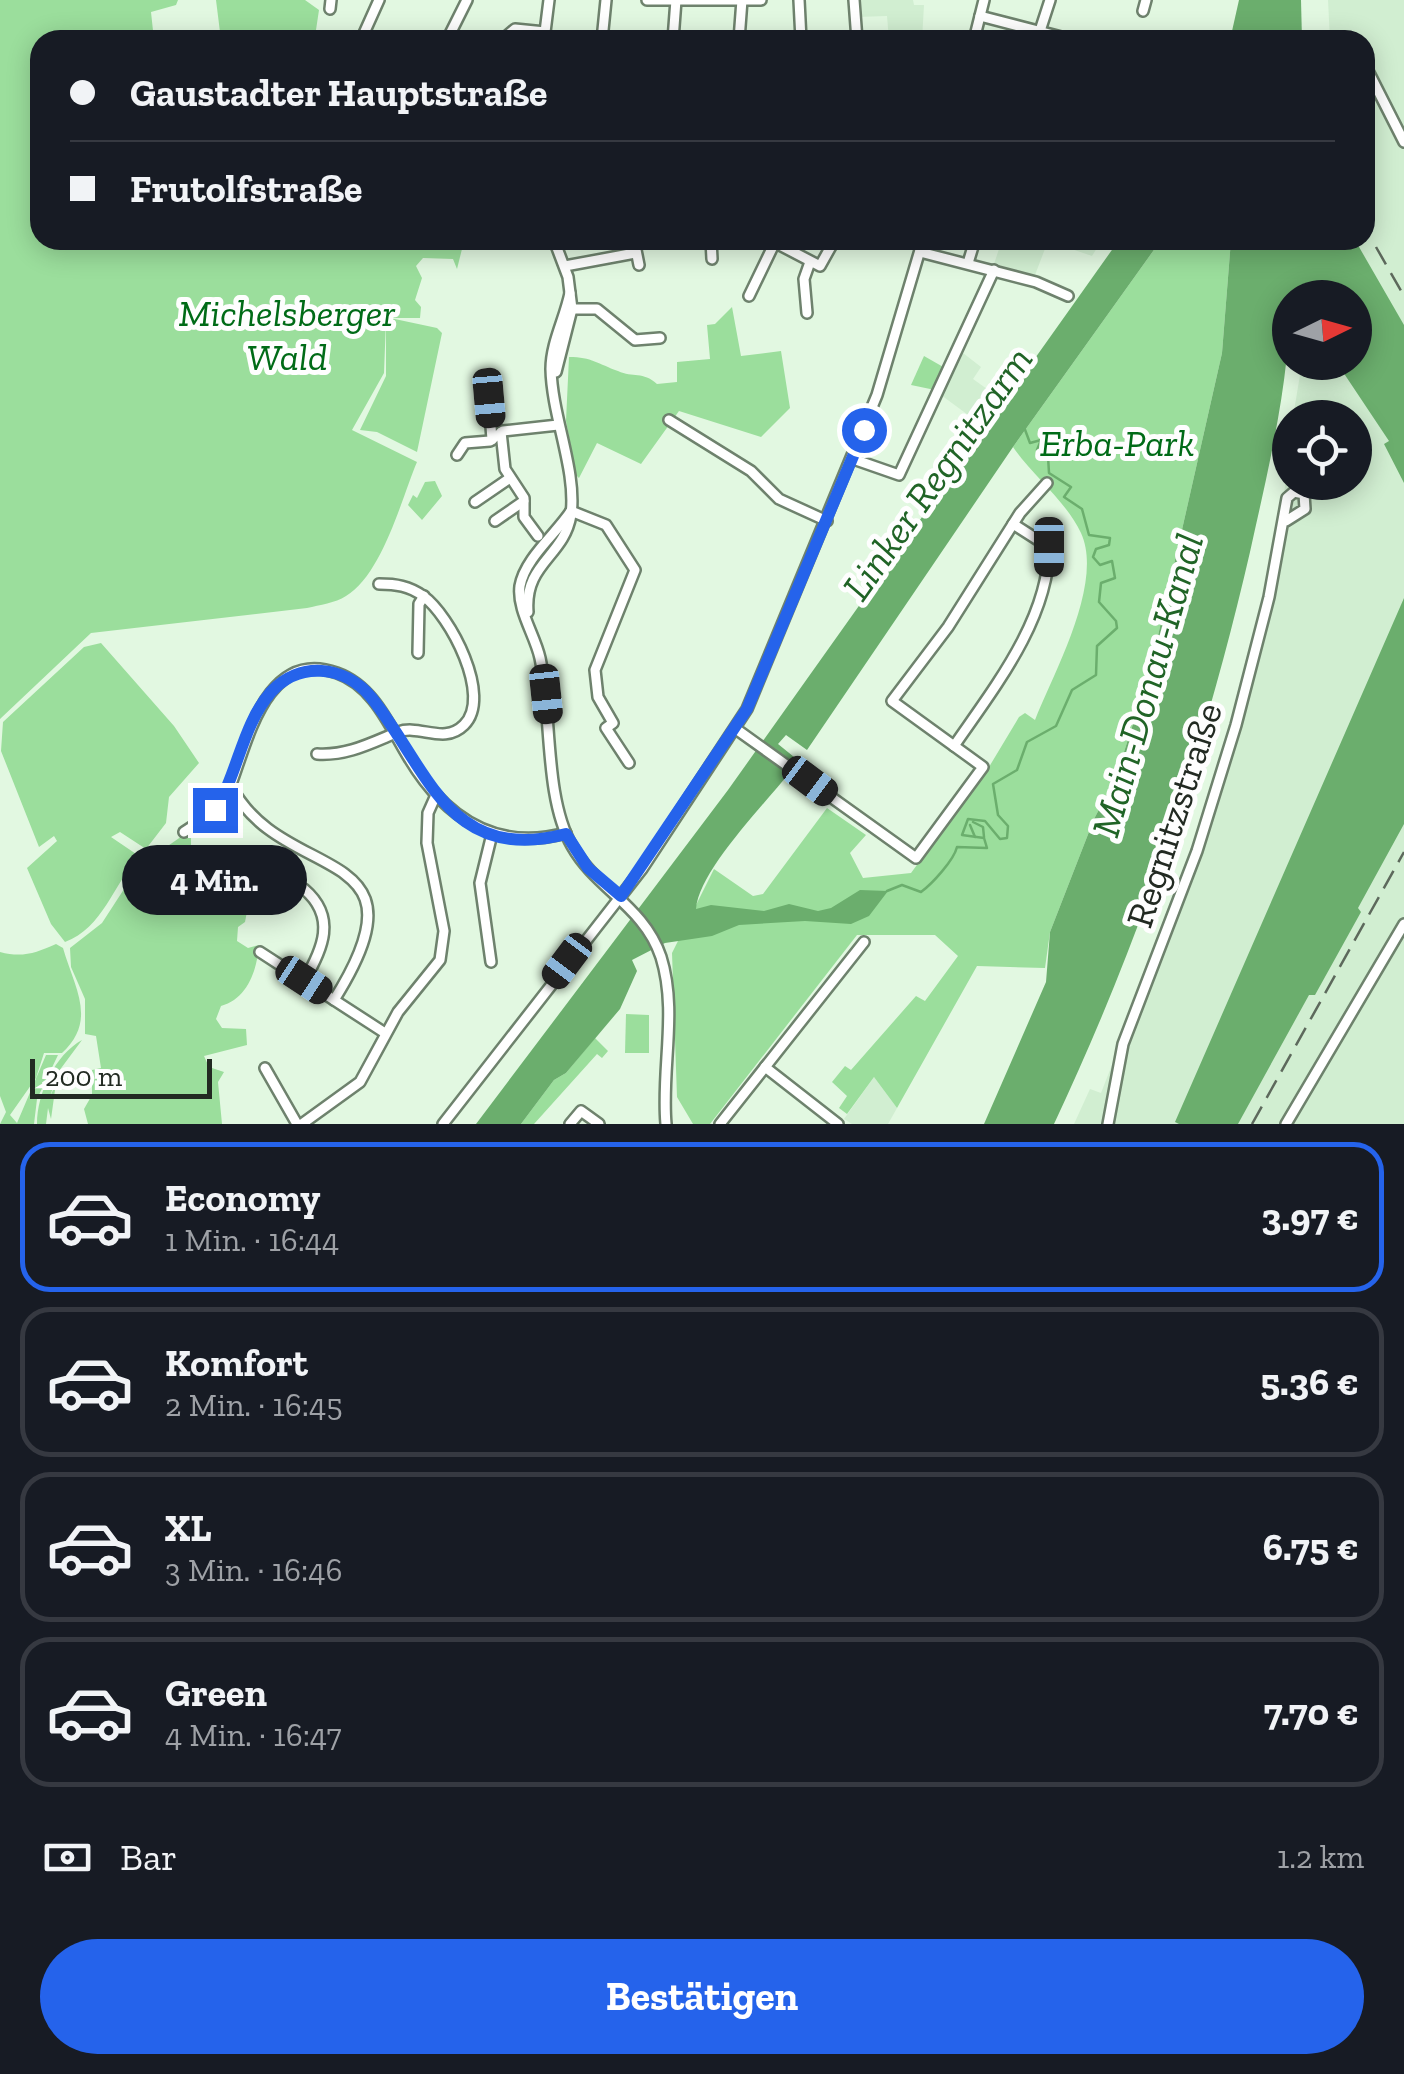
<!DOCTYPE html>
<html lang="de">
<head>
<meta charset="utf-8">
<style>
  :root { --surface:#171b24; --page:#20242c; --text:#f1f3f6; --muted:#9ea1a6; --line:#363941; --accent:#2563eb }
  body { margin:0; font-family:"Zilla Slab",serif; background:var(--page); color:var(--text); height:100vh; display:flex; flex-direction:column; font-size:38px; white-space:nowrap }
  * { box-sizing:border-box; margin:0 }
  p { font-size:32px; color:var(--muted) }
  .icon { flex:none; width:55px; height:55px; fill:none; stroke:currentColor; stroke-width:2; stroke-linecap:round; stroke-linejoin:round }
  .map { position:relative; height:1124px; overflow:hidden }
  .panel { display:flex; flex-direction:column; background:var(--surface); flex:1 }
  .panel>* { flex:none }
  .guide { position:absolute; left:30px; top:30px; width:1345px; height:220px; border-radius:30px; box-shadow:0 5px 25px #0003; display:grid; align-content:center; height:220px; padding:0 40px; background:var(--surface) }
  .needle { width:65px; rotate:85deg }
  .buttons { position:absolute; left:1272px; top:280px; display:grid; gap:20px }
  .buttons a { display:grid; place-items:center; width:100px; height:100px; border-radius:50%; background:var(--surface); box-shadow:0 5px 25px #0003; font-size:50px }
  .scale { position:absolute; left:30px; bottom:25px; width:182px; box-sizing:border-box; padding-left:10px; border:5px solid #222a22; border-top:0; font-size:28px; line-height:35px; white-space:nowrap; color:#222a22; -webkit-text-stroke:8px #fefefe; paint-order:stroke }
  .end { position:absolute; width:45px; height:45px; margin:-22px; border:12px solid #2563eb; background:#fff; box-shadow:0 0 0 5px #fff }
  .from { border-radius:50% }
  .bubble { position:absolute; height:70px; border-radius:35px; background:var(--surface); box-shadow:0 5px 25px #0003; font-size:32px; font-weight:800; line-height:70px; text-align:center }
  .car { position:absolute; width:30px; height:60px; margin:-30px -15px; border-radius:12px; box-shadow:0 0 8px 2px #0007; background:linear-gradient(#222 24%,#8ab4d8 0 40%,#222 0 76%,#8ab4d8 0 86%,#222 0) }
  .guide b { display:flex; align-items:center; gap:35px; height:95px; font-size:38px }
  .guide b+b { border-top:2px solid var(--line) }
  .guide i { width:25px; height:25px; background:var(--text) }
  ul { padding:18px 0 0; list-style:none }
  li { display:flex; align-items:center; gap:30px; height:150px; margin:0 20px 15px; padding:0 20px; border:5px solid var(--line); border-radius:30px }
  li div { flex:1 }
  li b { display:block; font-size:38px }
  li em { font-style:normal; font-weight:800 }
  li.selected { border-color:var(--accent) }
  li>.icon { width:90px; height:90px; stroke-width:1.5 }
  .pay { display:flex; align-items:center; gap:25px; height:110px; padding:0 40px; font-size:38px }
  .pay p { margin-inline-start:auto }
  .button { display:flex; gap:20px; margin-top:auto; padding:20px 40px }
  .button a { flex:1; height:115px; border-radius:60px; background:var(--accent); color:#fff; font-size:40px; font-weight:800; line-height:115px; text-align:center }
  .map>svg:first-child { display:block }
  .built { fill:#d1eed1 }
  .green { fill:#9bde9c }
  .water { fill:#6bae6d }
  .lines { fill:none; stroke-linecap:round; stroke-linejoin:round }
  .stream { stroke:#6bae6d; stroke-width:2.5 }
  .minor-casing { stroke:#6e826d; stroke-width:14 }
  .minor { stroke:#fff; stroke-width:9 }
  .rail { stroke:#5d695c; stroke-width:2.5; stroke-dasharray:20 10; stroke-linecap:butt }
  .route { stroke:#2563eb; stroke-width:12 }
  .labels { text-anchor:middle; dominant-baseline:central; stroke-width:10; stroke-linejoin:round; paint-order:stroke }
  .park-label { font-size:38px; font-style:italic; fill:#006b17; stroke:#fefefe }
  .street-label { font-size:38px; fill:#222a22; stroke:#fefefe }
  .water-label { font-size:40px; font-style:italic; fill:#206426; stroke:#fefefe }
</style>
</head>
<body>
<div class="map">
<svg width="1404" height="1124" viewBox="0 0 1404 1124">
  <rect width="100%" height="100%" fill="#e2f8e1"/>
  <!-- built -->
  <g class="built">
    <path d="M 857,0 L 913,0 L 914,5 L 924,5 L 922,40 L 889,40 L 887,16 L 858,17 Z"/>
    <path d="M 1328,0 L 1404,0 L 1404,1124 L 1074,1124 L 1090,1089 L 1101,1093 L 1180,891 L 1237,710 L 1282,516 L 1290,434 L 1290,482 L 1355,482 L 1355,418 L 1293,417 L 1302,363 L 1355,362 L 1355,298 L 1321,240 L 1365,240 L 1365,40 L 1330,40 Z"/>
    <path d="M 1002,240 L 1102,240 L 1092,256 L 1048,241 L 1035,275 L 994,264 Z"/>
    <path d="M 963,353 L 981,367 L 973,379 L 994,394 L 975,420 L 941,395 Z"/>
    <path d="M 874,1077 L 897,1108 L 888,1124 L 852,1124 L 844,1119 Z"/>
  </g>
  <!-- green -->
  <g class="green">
    <path d="M 0,0 L 178,0 L 176,5 L 151,12 L 154,40 L 40,40 L 40,240 L 408,240 L 411,244 L 430,240 L 462,249 L 457,269 L 453,259 L 423,258 L 416,266 L 422,278 L 415,300 L 421,307 L 420,318 L 390,318 L 437,328 L 442,333 L 417,452 L 377,432 L 360,430 L 386,376 L 386,320 L 384,373 L 352,430 L 417,462 C 403,494 383,574 346,596 C 335,603 320,605 307,608 L 91,633 L 0,719 Z"/>
    <path d="M 216,0 L 305,0 L 319,10 L 316,30 L 349,35 L 353,40 L 221,40 Z"/>
    <path d="M 1161,240 L 1231,240 L 1222,353 L 1150,671 L 1116,777 L 1094,819 L 1050,932 L 1045,968 L 977,966 L 897,1108 L 874,1077 L 847,1114 L 839,1108 L 847,1096 L 832,1082 L 845,1066 L 851,1070 L 916,996 L 925,1001 L 958,956 L 935,935 L 857,935 L 710,1124 L 693,1124 L 677,1097 L 672,953 L 714,869 L 753,896 L 763,894 L 827,808 L 866,835 L 850,853 L 863,878 L 911,873 L 989,767 L 1019,717 L 1025,713 L 1035,720 C 1054,672 1104,583 1081,533 C 1066,501 1033,476 1013,447 Z"/>
    <path d="M 732,307 L 741,356 L 781,351 L 790,408 L 761,437 L 679,411 L 641,464 L 597,443 L 579,478 L 576,475 L 566,421 L 569,357 C 592,357 598,364 618,371 C 633,378 643,371 657,384 L 677,382 L 677,362 L 710,359 L 707,325 L 715,324 Z"/>
    <path d="M 924,356 L 945,368 L 935,390 L 911,385 Z"/>
    <path d="M 435,481 L 442,496 L 422,520 L 408,505 L 413,495 L 417,498 L 425,482 Z"/>
    <path d="M 101,643 L 174,726 L 199,763 L 169,797 L 166,823 L 146,849 L 120,832 L 111,837 L 139,856 C 113,885 103,928 65,942 L 51,924 L 27,868 L 57,841 L 54,836 L 39,847 L 1,751 L 3,722 L 84,647 Z"/>
    <path d="M 185,834 L 191,836 L 191,847 L 172,866 L 153,867 L 147,882 L 169,892 L 179,887 L 192,896 L 209,890 L 218,875 L 229,889 L 242,888 L 249,901 L 245,922 L 238,927 L 237,941 L 248,948 L 259,945 C 257,971 247,999 221,1006 L 216,1019 L 222,1028 L 246,1029 L 247,1045 L 204,1056 L 209,1067 L 224,1072 L 218,1082 L 222,1124 L 88,1124 L 84,1109 L 92,1095 L 92,1070 L 101,1068 L 96,1036 L 85,1034 L 85,999 L 71,967 L 70,948 L 102,923 L 139,866 Z"/>
    <path d="M 56,944 L 63,948 C 74,987 98,1020 62,1053 L 44,1053 L 36,1078 L 10,1115 L 17,1123 L 46,1055 L 58,1055 L 37,1099 L 34,1124 L 0,1124 L 6,1112 L 0,1096 L 0,952 C 22,958 36,953 56,944 Z"/>
    <path d="M 626,1014 L 649,1015 L 649,1053 L 625,1053 Z"/>
    <path d="M 595,1038 L 608,1051 L 602,1058 L 597,1054 L 534,1124 L 521,1124 L 554,1080 L 566,1073 Z"/>
    <path d="M 82,1040 L 59,1071 L 49,1099 L 56,1083 L 51,1119 L 48,1108 L 46,1124 L 37,1124 C 37,1093 55,1055 82,1040 Z"/>
  </g>
  <!-- water -->
  <g class="water">
    <path d="M 1239,0 L 1301,0 L 1302,40 L 1230,40 Z"/>
    <path d="M 1119,240 L 1161,240 L 1013,447 L 807,750 L 786,735 L 778,744 L 799,761 C 773,796 699,868 696,909 L 711,905 L 764,911 L 789,904 L 818,911 L 831,908 L 860,890 L 888,891 L 869,916 L 851,924 L 805,921 L 739,925 L 712,936 L 665,943 L 632,960 L 637,971 L 620,1009 L 566,1073 L 554,1080 L 521,1124 L 476,1124 L 728,790 Z"/>
    <path d="M 1231,240 L 1355,240 L 1404,325 L 1404,483 L 1384,444 L 1389,441 L 1337,363 L 1355,362 L 1355,298 L 1290,298 C 1290,382 1268,470 1250,552 C 1204,751 1141,939 1054,1124 L 984,1124 L 1046,982 L 1050,932 L 1094,819 L 1116,777 L 1150,671 L 1222,353 Z"/>
    <path d="M 1404,598 L 1404,824 L 1358,908 L 1361,912 L 1315,995 L 1309,995 L 1238,1124 L 1179,1124 L 1175,1122 Z"/>
  </g>
  <g class="lines">
    <!-- stream -->
    <g class="stream">
      <path d="M 973,822 L 983,827 L 984,837"/>
      <path d="M 970,825 L 975,837"/>
      <path d="M 887,891 L 902,885 L 921,892 C 932,884 954,860 957,847 L 987,848 L 984,838 L 962,835 L 968,819 L 985,821 L 1000,839 L 1007,838 L 1008,826 L 998,815 L 993,784 L 1017,770 L 1027,742 L 1056,726 L 1072,690 L 1096,675 L 1097,646 L 1117,628 L 1116,621 L 1099,602 L 1101,583 L 1115,578 L 1112,561 L 1100,565 L 1093,557 L 1096,549 L 1109,545 L 1110,538 L 1089,535 L 1082,509 L 1064,497 L 1071,487 L 1049,473 L 1048,456 L 1037,450 L 1041,440 L 1030,443 L 1024,427"/>
    </g>
    <!-- minor casing -->
    <g class="minor-casing">
      <g id="minor">
        <path d="M 647,0 L 761,0"/>
        <path d="M 799,0 L 801,40"/>
        <path d="M 854,0 L 857,40"/>
        <path d="M 330,9 L 331,0"/>
        <path d="M 1143,11 L 1146,0"/>
        <path d="M 980,16 L 1073,40"/>
        <path d="M 357,38 L 361,40 L 379,0"/>
        <path d="M 447,40 L 467,0"/>
        <path d="M 502,40 L 515,29 L 545,32"/>
        <path d="M 544,40 L 549,0"/>
        <path d="M 602,40 L 606,0"/>
        <path d="M 673,40 L 676,0"/>
        <path d="M 739,40 L 742,0"/>
        <path d="M 974,40 L 984,0"/>
        <path d="M 1037,40 L 1050,0"/>
        <path d="M 1365,65 L 1404,142"/>
        <path d="M 554,240 L 568,277 L 572,309 L 556,372"/>
        <path d="M 634,240 L 639,265"/>
        <path d="M 711,240 L 712,259"/>
        <path d="M 774,242 L 820,266 L 834,241"/>
        <path d="M 920,252 L 1036,282 L 1068,296"/>
        <path d="M 968,263 L 975,240"/>
        <path d="M 565,266 L 635,253"/>
        <path d="M 749,296 L 776,240"/>
        <path d="M 572,309 L 597,309 L 635,340 L 660,338"/>
        <path d="M 807,313 L 804,279 L 810,262"/>
        <path d="M 485,377 L 495,381 L 489,398 L 492,440"/>
        <path d="M 669,420 L 751,471 L 779,499 L 827,521"/>
        <path d="M 501,432 L 505,469 L 524,498 L 524,517 L 538,536"/>
        <path d="M 457,455 L 465,443 L 490,441 L 503,431 L 558,425"/>
        <path d="M 853,459 L 899,475 L 994,270"/>
        <path d="M 475,502 L 510,478"/>
        <path d="M 571,511 C 556,534 525,558 520,586 C 517,610 535,635 540,658 C 552,714 544,797 572,846 C 596,889 644,906 661,957 C 678,1011 661,1069 666,1124"/>
        <path d="M 571,511 L 606,525 L 635,570 L 595,670 L 598,697 L 613,723 L 606,728 L 629,763"/>
        <path d="M 495,521 L 524,501"/>
        <path d="M 528,612 C 524,563 564,557 571,515 C 577,470 552,417 551,369 C 551,343 565,318 570,293"/>
        <path d="M 418,653 L 419,604 L 424,596"/>
        <path d="M 736,729 L 916,858 L 983,767 L 892,701 L 948,627 L 1020,513 L 1047,483"/>
        <path d="M 954,746 C 994,688 1049,619 1049,547 L 1013,524"/>
        <path d="M 317,754 C 347,756 371,743 398,732 C 420,724 444,745 464,725 C 493,697 450,615 423,596 C 409,586 396,584 379,584"/>
        <path d="M 231,786 C 283,886 435,840 334,1000"/>
        <path d="M 184,832 C 203,820 223,806 231,784 C 248,739 267,648 337,673 C 374,686 390,727 409,758 C 445,818 496,852 566,833"/>
        <path d="M 260,952 L 385,1033"/>
        <path d="M 491,962 L 480,883 L 492,834"/>
        <path d="M 304,981 C 323,949 337,917 304,889"/>
        <path d="M 765,1067 L 838,1124"/>
        <path d="M 265,1068 L 297,1124"/>
        <path d="M 302,1124 L 360,1082 L 398,1012 L 440,960 L 444,931 L 427,843 L 428,813 L 436,795"/>
        <path d="M 443,1124 L 642,869 L 747,709 L 877,395 L 923,240"/>
        <path d="M 570,1124 L 581,1111 L 599,1124"/>
        <path d="M 720,1124 L 864,942"/>
        <path d="M 1108,1124 L 1123,1044 L 1197,851 L 1236,725 L 1269,597 L 1287,498 L 1294,492 L 1304,494 L 1305,509 L 1286,521"/>
        <path d="M 1286,1124 L 1404,924"/>
      </g>
    </g>
    <!-- minor -->
    <use href="#minor" class="minor"/>
    <!-- rail -->
    <g class="rail">
      <path d="M 1376,247 L 1404,296"/>
      <path d="M 1252,1124 L 1404,852"/>
    </g>
  </g>
  <g class="lines">
    <!-- route -->
    <path class="route" d="M 215,810 C 238,774 242,725 271,692 C 299,661 344,665 371,697 C 428,768 448,865 566,834 L 588,868 L 621,896 L 747,709 L 864,430"/>
  </g>
  <g class="labels">
    <!-- park labels -->
    <g class="park-label">
      <text x="287" y="313">Michelsberger<tspan x="287" dy="44">Wald</tspan></text>
      <text x="1117" y="443">Erba-Park</text>
    </g>
    <!-- street labels -->
    <g class="street-label">
      <text transform="translate(1174 815) rotate(-72)">Regnitzstraße</text>
    </g>
    <!-- water labels -->
    <g class="water-label">
      <text transform="translate(937 473) rotate(-55)">Linker Regnitzarm</text>
      <text transform="translate(1147 685) rotate(-74)">Main-Donau-Kanal</text>
    </g>
  </g>
</svg>
<div class="buttons">
<a><svg class="needle" viewBox="-14 -14 28 28"><path d="M0-13l5 13h-10z" fill="#e53935"/><path d="M0 13l5-13h-10z" fill="#9ea1a6"/></svg></a>
<a><svg class="icon" aria-label="locate" viewBox="0 0 24 24"><circle cx="12" cy="12" r="6"/><path d="M12 2v4M12 18v4M2 12h4M18 12h4"/></svg></a>
</div>
<div class="scale">200 m</div>
<i class="end from" style="left:864px;top:430px"></i>
<i class="end" style="left:215px;top:810px"></i>
<div class="bubble" style="left:122px;top:845px;width:185px">4 Min.</div>
<i class="car" style="left:489px;top:398px;rotate:175deg"></i>
<i class="car" style="left:1049px;top:547px;rotate:180deg"></i>
<i class="car" style="left:546px;top:694px;rotate:174deg"></i>
<i class="car" style="left:810px;top:781px;rotate:127deg"></i>
<i class="car" style="left:567px;top:961px;rotate:217deg"></i>
<i class="car" style="left:304px;top:980px;rotate:123deg"></i>
<div class="guide">
<b><i class="from"></i>Gaustadter Hauptstraße</b>
<b><i></i>Frutolfstraße</b>
</div>
</div>
<section class="panel">
<ul>
<li class="selected"><svg class="icon" aria-label="car" viewBox="0 0 24 24"><path d="M5 17H2v-5l4-1 3-4h7l3 4 3 1v5h-3M9 17h6M6 11h13"/><circle cx="7" cy="17" r="2"/><circle cx="17" cy="17" r="2"/></svg><div><b>Economy</b><p>1 Min. · 16:44</p></div><em>3.97 €</em></li>
<li><svg class="icon" aria-label="car" viewBox="0 0 24 24"><path d="M5 17H2v-5l4-1 3-4h7l3 4 3 1v5h-3M9 17h6M6 11h13"/><circle cx="7" cy="17" r="2"/><circle cx="17" cy="17" r="2"/></svg><div><b>Komfort</b><p>2 Min. · 16:45</p></div><em>5.36 €</em></li>
<li><svg class="icon" aria-label="car" viewBox="0 0 24 24"><path d="M5 17H2v-5l4-1 3-4h7l3 4 3 1v5h-3M9 17h6M6 11h13"/><circle cx="7" cy="17" r="2"/><circle cx="17" cy="17" r="2"/></svg><div><b>XL</b><p>3 Min. · 16:46</p></div><em>6.75 €</em></li>
<li><svg class="icon" aria-label="car" viewBox="0 0 24 24"><path d="M5 17H2v-5l4-1 3-4h7l3 4 3 1v5h-3M9 17h6M6 11h13"/><circle cx="7" cy="17" r="2"/><circle cx="17" cy="17" r="2"/></svg><div><b>Green</b><p>4 Min. · 16:47</p></div><em>7.70 €</em></li>
</ul>
<div class="pay"><svg class="icon" aria-label="cash" viewBox="0 0 24 24"><path d="M3 7h18v10H3z"/><circle cx="12" cy="12" r="2"/></svg>Bar<p>1.2 km</p></div>
<div class="button"><a>Bestätigen</a></div>
</section>
</body>
</html>
